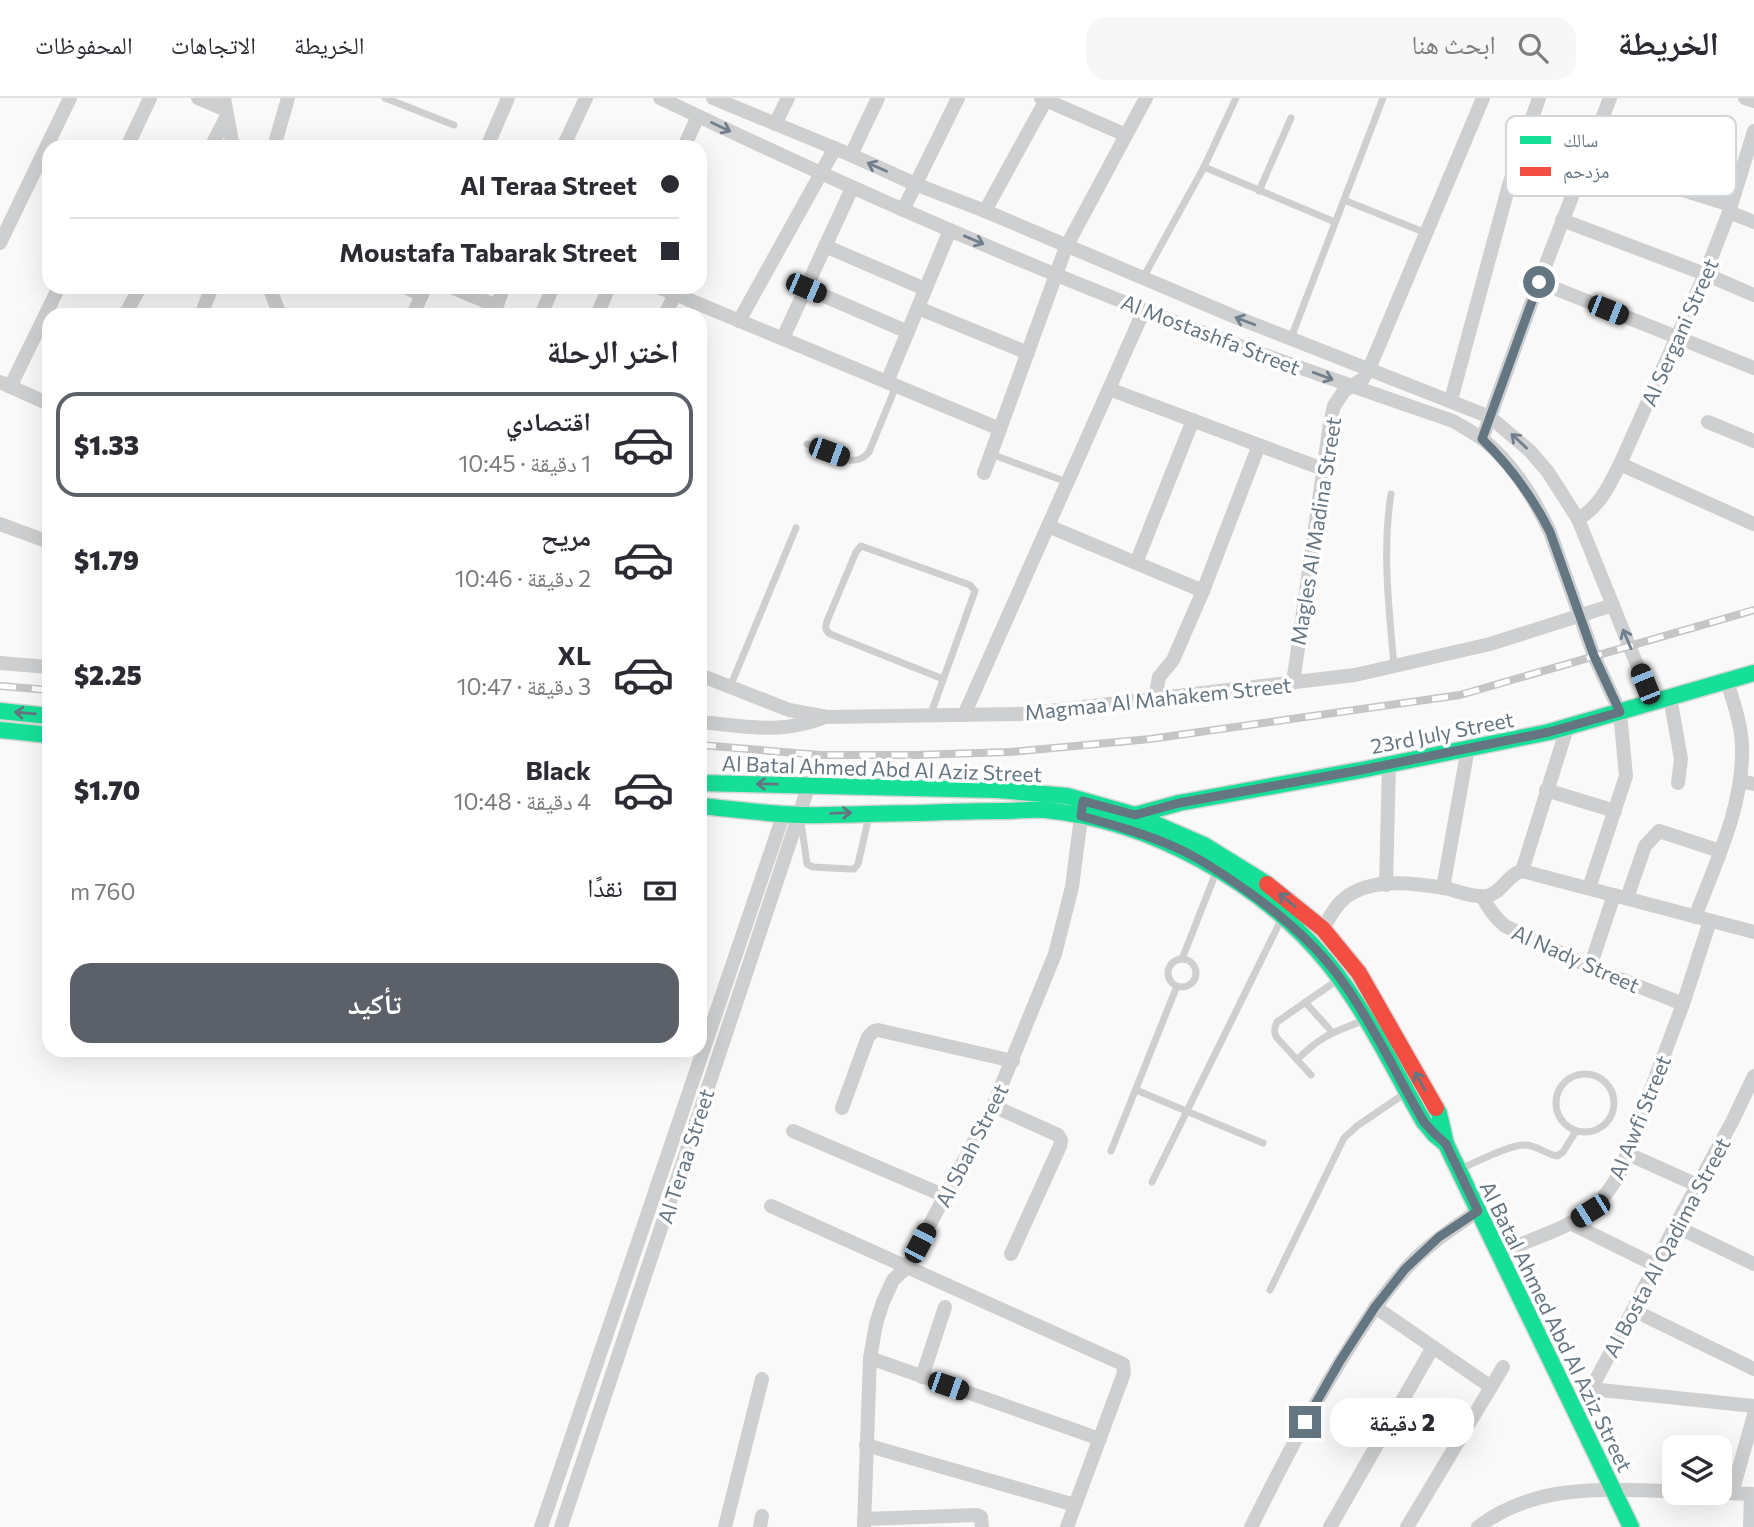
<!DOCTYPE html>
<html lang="ar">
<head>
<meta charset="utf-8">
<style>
  :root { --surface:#fff; --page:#f7f7f7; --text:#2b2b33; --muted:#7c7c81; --line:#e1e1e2; --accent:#5c6169 }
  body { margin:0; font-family:Commissioner,"Noto Naskh Arabic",sans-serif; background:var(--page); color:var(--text); direction:rtl; height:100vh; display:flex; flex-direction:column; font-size:26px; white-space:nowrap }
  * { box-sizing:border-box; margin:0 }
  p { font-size:23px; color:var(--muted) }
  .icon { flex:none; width:38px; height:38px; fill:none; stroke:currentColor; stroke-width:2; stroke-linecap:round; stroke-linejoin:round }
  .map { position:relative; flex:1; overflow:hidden; direction:ltr }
  .sheet { position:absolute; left:42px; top:210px; width:665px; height:749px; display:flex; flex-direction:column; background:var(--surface); border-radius:21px; box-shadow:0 7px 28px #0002; direction:rtl }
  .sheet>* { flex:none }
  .guide { position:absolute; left:42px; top:42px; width:665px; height:154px; border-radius:21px; box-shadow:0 7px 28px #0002; direction:rtl; display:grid; align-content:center; height:154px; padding:0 28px; background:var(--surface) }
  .controls { position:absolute; left:1662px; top:1337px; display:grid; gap:14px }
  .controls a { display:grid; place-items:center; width:70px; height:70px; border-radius:14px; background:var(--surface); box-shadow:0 7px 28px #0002; font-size:35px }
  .end { position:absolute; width:32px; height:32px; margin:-16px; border:9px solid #657683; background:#fff; box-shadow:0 0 0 4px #fff }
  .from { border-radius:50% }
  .bubble { position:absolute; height:49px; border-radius:21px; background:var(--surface); box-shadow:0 7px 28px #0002; font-size:23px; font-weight:800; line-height:49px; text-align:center; direction:rtl }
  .car { position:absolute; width:21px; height:42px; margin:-21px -10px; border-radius:9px; box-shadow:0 0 5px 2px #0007; background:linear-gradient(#222 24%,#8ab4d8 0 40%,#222 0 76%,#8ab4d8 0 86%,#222 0) }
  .guide b { display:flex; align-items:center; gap:24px; height:66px; font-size:26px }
  .guide b+b { border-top:2px solid var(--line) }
  .guide i { width:18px; height:18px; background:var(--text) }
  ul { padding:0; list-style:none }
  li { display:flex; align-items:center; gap:21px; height:105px; margin:0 14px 10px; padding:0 14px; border:4px solid transparent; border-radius:21px }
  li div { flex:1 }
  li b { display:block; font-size:26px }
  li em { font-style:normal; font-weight:800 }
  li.current { border-color:var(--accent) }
  li>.icon { width:63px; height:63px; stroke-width:1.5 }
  h2 { padding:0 28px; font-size:32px; line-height:84px }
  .pay { display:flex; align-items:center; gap:18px; height:77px; padding:0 28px; font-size:26px }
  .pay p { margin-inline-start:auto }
  .cta { display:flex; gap:14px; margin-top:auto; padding:14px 28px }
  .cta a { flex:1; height:80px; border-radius:21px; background:var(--accent); color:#fff; font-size:28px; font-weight:800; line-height:80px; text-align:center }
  header { display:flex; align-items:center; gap:42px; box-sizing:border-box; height:98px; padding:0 35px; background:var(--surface); border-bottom:2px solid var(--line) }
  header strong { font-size:33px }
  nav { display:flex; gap:38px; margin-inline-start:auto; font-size:24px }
  .search { width:490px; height:63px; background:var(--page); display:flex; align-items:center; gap:18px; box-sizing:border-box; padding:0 24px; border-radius:21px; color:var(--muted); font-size:26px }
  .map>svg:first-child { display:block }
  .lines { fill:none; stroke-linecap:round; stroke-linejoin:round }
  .fast-casing { stroke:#d5d6d7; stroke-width:19 }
  .jam-casing { stroke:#d5d6d7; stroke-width:19 }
  .lane { stroke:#cecfd0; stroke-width:7 }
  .street { stroke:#cecfd0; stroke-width:14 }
  .fast { stroke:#16e098; stroke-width:16 }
  .jam { stroke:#f24e42; stroke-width:16 }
  .rail-casing { stroke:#c3c5c6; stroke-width:8 }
  .rail { stroke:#fff; stroke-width:5; stroke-dasharray:16; stroke-linecap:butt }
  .oneway { stroke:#707f8b }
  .oneway2 { stroke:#657683 }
  .route { stroke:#657683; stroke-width:9 }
  .labels { text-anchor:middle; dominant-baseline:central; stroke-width:7; stroke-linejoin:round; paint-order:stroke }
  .street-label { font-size:21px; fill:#657683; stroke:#fff }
  .key { fill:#fff; stroke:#d1d6da; stroke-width:2 }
  .key-label { font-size:19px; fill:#657683 }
</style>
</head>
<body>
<header>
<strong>الخريطة</strong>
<div class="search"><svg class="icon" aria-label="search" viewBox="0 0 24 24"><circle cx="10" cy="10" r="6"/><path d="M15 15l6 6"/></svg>ابحث هنا</div>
<nav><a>الخريطة</a><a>الاتجاهات</a><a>المحفوظات</a></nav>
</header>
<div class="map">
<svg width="1754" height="1429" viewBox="0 0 1754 1429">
  <rect width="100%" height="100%" fill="#f9f9f9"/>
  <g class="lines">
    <!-- fast casing -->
    <g class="fast-casing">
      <g id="fast">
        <path d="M 0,613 L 49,618"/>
        <path d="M 0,632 L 49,637"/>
        <path d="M 700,685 L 997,692 L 1067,698 L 1135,717 L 1204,747 L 1267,786"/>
        <path d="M 700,708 C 733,711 767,716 801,717 C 839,718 879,715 917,715 C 946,714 974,713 1002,713 C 1016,713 1031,711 1045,712 C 1150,722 1262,784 1328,865 C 1366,912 1394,972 1424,1024 L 1434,1036 L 1446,1046"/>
        <path d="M 1135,717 L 1179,705 L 1361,672 L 1549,634 L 1754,575"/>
        <path d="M 1436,1010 L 1439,1015 L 1446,1046 L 1631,1429"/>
      </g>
    </g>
    <!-- jam casing -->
    <g class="jam-casing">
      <path id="jam" d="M 1267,786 L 1323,831 L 1359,875 L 1436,1010"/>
    </g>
    <!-- lane -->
    <g class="lane">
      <path d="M 385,0 L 454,27"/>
      <path d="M 1204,69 L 1335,124"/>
      <path d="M 1259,93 L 1291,20"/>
      <path d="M 1344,102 L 1426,135"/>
      <path d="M 1143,180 L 1204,69 L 1236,0"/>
      <path d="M 1291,240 L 1383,0"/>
      <path d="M 807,346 L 850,362 C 859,363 864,360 869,354 L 896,288"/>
      <path d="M 991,356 L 1067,384"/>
      <path d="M 1391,396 C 1382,453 1389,511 1394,568"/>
      <path d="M 730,589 L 796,430"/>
      <path d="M 930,618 L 975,493 L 970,487 L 861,448 L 856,454 L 827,523 C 825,529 825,532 830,536 L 943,581"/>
      <path d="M 801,724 L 807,766 L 813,769 L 850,771 L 854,771 L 858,766 L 869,718"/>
      <path d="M 1182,861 L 1217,772"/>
      <circle cx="1182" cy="875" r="14"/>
      <path d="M 1305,904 L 1332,934"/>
      <path d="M 1297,962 C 1321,937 1334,934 1365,922"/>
      <circle cx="1585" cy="1005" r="29"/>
      <path d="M 1311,977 L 1278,941 C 1273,935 1274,930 1277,924 L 1339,881"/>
      <path d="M 1136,992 L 1263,1045"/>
      <path d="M 1111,1053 L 1177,888"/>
      <path d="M 1460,1071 C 1475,1065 1510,1046 1525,1047 C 1536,1047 1546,1056 1557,1058 L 1563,1054 L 1576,1033"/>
      <path d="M 1152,1084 L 1281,822"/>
      <path d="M 1270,1192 L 1344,1040 L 1357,1028 L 1407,994"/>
    </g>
    <!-- street -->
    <g class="street">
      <path d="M 198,0 L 226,12"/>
      <path d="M 224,0 L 233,49"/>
      <path d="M 660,0 C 819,76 980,148 1144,212 C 1246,252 1349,287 1453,323 C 1462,328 1472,334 1481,340 C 1511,363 1534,400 1550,434 L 1594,558 L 1620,614 L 1626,678 L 1589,790"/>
      <path d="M 713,0 L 851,57 L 915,86 L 985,113 L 1233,218 L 1490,319 L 1530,353 L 1548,374 L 1578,421 L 1652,604"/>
      <path d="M 1041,0 L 1126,37"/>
      <path d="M 1745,0 L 1754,3"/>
      <path d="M 775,26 L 788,0"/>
      <path d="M 127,49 L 150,0"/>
      <path d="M 211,49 L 227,18"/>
      <path d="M 274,49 L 288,0"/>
      <path d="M 487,49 L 508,0"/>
      <path d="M 563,49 L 586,0"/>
      <path d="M 684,49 L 698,18"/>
      <path d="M 851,57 L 878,0"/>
      <path d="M 1586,62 L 1731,107"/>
      <path d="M 903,112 L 958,0"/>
      <path d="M 985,113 L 1047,0"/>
      <path d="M 1729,114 L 1754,124"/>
      <path d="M 1562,122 L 1705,176 L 1754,197"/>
      <path d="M 0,145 L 70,0"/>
      <path d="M 825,148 L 925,191"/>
      <path d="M 1539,184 L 1754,270"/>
      <path d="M 269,189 L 280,217"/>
      <path d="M 405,189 L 422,197"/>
      <path d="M 451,189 L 497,208"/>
      <path d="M 658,189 L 1000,331"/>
      <path d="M 806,190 L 908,234"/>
      <path d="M 918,210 L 1028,255"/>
      <path d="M 125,217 L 140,189"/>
      <path d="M 201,217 L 212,189"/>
      <path d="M 413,217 L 425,189"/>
      <path d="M 493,217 L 504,189"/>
      <path d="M 541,217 L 553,189"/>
      <path d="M 597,217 L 609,189"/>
      <path d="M 665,217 L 675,196"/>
      <path d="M 739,223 L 835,50"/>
      <path d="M 783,240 L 852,90"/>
      <path d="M 0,284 L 49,306"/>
      <path d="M 887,284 L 950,132"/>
      <path d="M 10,289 L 59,189"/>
      <path d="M 1109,291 L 1323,371"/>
      <path d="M 1451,302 L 1509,87 L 1539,0"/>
      <path d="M 1708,324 L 1754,343"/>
      <path d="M 1482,341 L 1539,184 L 1610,0"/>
      <path d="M 1620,366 L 1754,426"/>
      <path d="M 984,375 L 1066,149 L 1146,0"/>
      <path d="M 1578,421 C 1599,409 1609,388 1620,366 L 1705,176 L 1729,114 L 1754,33"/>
      <path d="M 0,426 L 49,444"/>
      <path d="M 1048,428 L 1203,493"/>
      <path d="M 1136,465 L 1193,322"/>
      <path d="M 0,565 L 49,569"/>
      <path d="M 700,577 L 789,612 L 827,619 L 1024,616 L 1355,577 L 1490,546 L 1613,507"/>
      <path d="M 1293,585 L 1330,325 L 1334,308 L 1344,293 L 1363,281 L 1369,271 L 1483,0"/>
      <path d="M 1670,599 L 1681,661 L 1678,685"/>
      <path d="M 1155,601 L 1159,579 L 1173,562 L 1203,493 L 1259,347"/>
      <path d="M 964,617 L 1144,212"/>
      <path d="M 700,624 C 746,628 781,637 825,619"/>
      <path d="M 1740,683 L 1754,686"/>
      <path d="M 1546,692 L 1615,713"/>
      <path d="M 1522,773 L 1567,630"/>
      <path d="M 1386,787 L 1389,666"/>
      <path d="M 1443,790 L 1468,650"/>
      <path d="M 1482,798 C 1488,810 1494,819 1505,828 L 1590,869 L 1683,906"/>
      <path d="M 1627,800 L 1645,748 L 1659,733 L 1720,753"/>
      <path d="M 1695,819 C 1716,764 1744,707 1742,647 C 1741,625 1733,603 1727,583"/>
      <path d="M 1323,831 C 1329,820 1335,808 1345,800 C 1371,779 1414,785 1445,790 C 1457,793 1474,800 1487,798 C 1502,795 1507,777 1522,773 L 1754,834"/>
      <path d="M 1590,869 L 1614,797"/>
      <path d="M 993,1008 L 1058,1037 L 1061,1042 L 1060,1048 L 1011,1156"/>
      <path d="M 842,1010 L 868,939 L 874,933 L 878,932 L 1013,963"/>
      <path d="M 793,1033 L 945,1098"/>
      <path d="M 1628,1056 L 1697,1087"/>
      <path d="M 771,1108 L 1123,1266 L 1124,1275 L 1067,1429"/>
      <path d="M 1570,1125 L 1655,1167"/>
      <path d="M 1675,1128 L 1754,1166"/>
      <path d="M 1499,1155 C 1526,1143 1568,1131 1591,1112 C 1602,1102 1611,1090 1619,1077 L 1683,906 L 1710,823"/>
      <path d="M 1375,1209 L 1491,1289"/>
      <path d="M 1633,1212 L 1754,1271"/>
      <path d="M 870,1260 L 1100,1341"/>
      <path d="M 922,1279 L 945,1209"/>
      <path d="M 1591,1291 L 1754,1308"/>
      <path d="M 1578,1321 L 1591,1291 L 1633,1212 L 1675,1128 L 1732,1024 L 1754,978"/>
      <path d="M 866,1347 L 1075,1407"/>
      <path d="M 1720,1395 L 1754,1396"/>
      <path d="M 1732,1395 L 1754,1317"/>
      <path d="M 864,1421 L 977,1417 L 981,1419 L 982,1429"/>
      <path d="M 541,1429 L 784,715"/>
      <path d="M 561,1429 L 809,687"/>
      <path d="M 725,1429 L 762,1281"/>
      <path d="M 760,1429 L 762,1418"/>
      <path d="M 864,1429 L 870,1260 L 876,1226 L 883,1204 L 893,1182 L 907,1169 L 993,1008 L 1055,856 L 1072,789 L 1082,711"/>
      <path d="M 1251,1429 C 1283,1365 1315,1302 1354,1242 C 1369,1218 1385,1194 1404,1173 C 1425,1148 1452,1131 1478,1113"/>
      <path d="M 1330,1429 L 1433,1249"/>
      <path d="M 1407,1429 L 1503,1269"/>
      <path d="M 1478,1429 C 1538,1384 1605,1392 1675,1393"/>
      <path d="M 1750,1429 L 1751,1396"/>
    </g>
    <!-- fast -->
    <use href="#fast" class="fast"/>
    <!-- jam -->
    <use href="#jam" class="jam"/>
    <!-- rail casing -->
    <g class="rail-casing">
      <g id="rail">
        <path d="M 0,588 L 49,592"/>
        <path d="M 700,647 L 820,657 L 915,657 L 1010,654 L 1150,641 L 1460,597 L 1754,512"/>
      </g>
    </g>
    <!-- rail -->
    <use href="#rail" class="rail"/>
  </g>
  <!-- one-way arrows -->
  <defs><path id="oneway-shaft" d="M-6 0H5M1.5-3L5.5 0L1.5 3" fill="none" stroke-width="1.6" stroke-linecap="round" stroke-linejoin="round" transform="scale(1.75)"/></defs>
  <g class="oneway">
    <use href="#oneway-shaft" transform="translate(721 29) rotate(25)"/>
    <use href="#oneway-shaft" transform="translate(877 69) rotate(-156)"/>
    <use href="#oneway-shaft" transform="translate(974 142) rotate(23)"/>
    <use href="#oneway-shaft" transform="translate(1245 223) rotate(-159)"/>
    <use href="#oneway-shaft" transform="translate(1323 278) rotate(20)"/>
    <use href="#oneway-shaft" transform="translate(1519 343) rotate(-137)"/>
    <use href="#oneway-shaft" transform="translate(1627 541) rotate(-113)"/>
  </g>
  <g class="oneway2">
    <use href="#oneway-shaft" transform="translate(25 615) rotate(-175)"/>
    <use href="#oneway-shaft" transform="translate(767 686) rotate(-179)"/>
    <use href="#oneway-shaft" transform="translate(841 715) rotate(-2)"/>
    <use href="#oneway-shaft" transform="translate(1287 802) rotate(-141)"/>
    <use href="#oneway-shaft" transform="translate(1420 983) rotate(-119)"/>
  </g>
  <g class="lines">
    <!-- route -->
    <path class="route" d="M 1305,1324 L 1340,1263 L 1375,1209 L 1405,1171 L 1439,1139 L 1478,1113 L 1446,1046 L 1434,1035 L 1424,1024 C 1398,980 1376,932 1347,890 C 1319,848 1281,816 1240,788 C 1220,774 1199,760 1177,750 C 1146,736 1114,727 1081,718 L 1083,703 L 1135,717 L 1179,705 L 1361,672 L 1549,634 L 1620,614 L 1594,558 L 1550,434 C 1532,398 1510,368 1482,341 L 1539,184"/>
  </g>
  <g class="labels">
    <!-- street labels -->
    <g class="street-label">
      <text transform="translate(1679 234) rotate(-66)">Al Sergani Street</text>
      <text transform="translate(1211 236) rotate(21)">Al Mostashfa Street</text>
      <text transform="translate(1315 433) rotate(-81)">Magles Al Madina Street</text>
      <text transform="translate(1158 600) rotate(-6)">Magmaa Al Mahakem Street</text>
      <text transform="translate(1442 634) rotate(-11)">23rd July Street</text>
      <text transform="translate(882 670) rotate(2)">Al Batal Ahmed Abd Al Aziz Street</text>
      <text transform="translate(1576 860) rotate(24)">Al Nady Street</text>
      <text transform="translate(1639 1019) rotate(-68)">Al Awfi Street</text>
      <text transform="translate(971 1047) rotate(-63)">Al Sbah Street</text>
      <text transform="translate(685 1058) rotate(-72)">Al Teraa Street</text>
      <text transform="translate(1666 1149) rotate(-62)">Al Bosta Al Qadima Street</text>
      <text transform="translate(1557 1228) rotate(64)">Al Batal Ahmed Abd Al Aziz Street</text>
    </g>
  </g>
  <!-- legend -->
  <rect x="1506" y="18" width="230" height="80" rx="10" class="key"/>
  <rect x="1520" y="38" width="31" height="8" fill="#16e098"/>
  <rect x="1520" y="69" width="31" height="9" fill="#f24e42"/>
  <g class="key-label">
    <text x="1563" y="49">سالك</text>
    <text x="1563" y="80">مزدحم</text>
  </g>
</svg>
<div class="controls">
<a><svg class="icon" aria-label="layers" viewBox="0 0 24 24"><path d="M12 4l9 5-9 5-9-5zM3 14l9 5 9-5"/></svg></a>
</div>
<i class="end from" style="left:1539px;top:184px"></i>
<i class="end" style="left:1305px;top:1324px"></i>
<div class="bubble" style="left:1330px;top:1300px;width:144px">2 دقيقة</div>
<i class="car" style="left:806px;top:190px;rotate:113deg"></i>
<i class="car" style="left:1608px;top:212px;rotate:112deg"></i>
<i class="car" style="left:829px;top:354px;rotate:110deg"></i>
<i class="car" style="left:1645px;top:586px;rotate:338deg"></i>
<i class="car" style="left:1590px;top:1113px;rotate:238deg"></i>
<i class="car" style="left:920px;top:1145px;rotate:28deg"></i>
<i class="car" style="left:948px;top:1288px;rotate:109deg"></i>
<div class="guide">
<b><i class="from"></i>Al Teraa Street</b>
<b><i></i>Moustafa Tabarak Street</b>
</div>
<section class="sheet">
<h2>اختر الرحلة</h2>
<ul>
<li class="current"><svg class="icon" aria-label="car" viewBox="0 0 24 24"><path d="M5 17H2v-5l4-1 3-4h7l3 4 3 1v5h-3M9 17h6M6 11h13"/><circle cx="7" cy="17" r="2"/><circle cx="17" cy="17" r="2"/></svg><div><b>اقتصادي</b><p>1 دقيقة · 10:45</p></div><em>$1.33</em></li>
<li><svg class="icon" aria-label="car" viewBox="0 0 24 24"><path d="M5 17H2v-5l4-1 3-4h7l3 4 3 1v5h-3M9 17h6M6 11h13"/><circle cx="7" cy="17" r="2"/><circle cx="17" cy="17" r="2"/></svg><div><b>مريح</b><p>2 دقيقة · 10:46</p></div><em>$1.79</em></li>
<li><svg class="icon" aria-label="car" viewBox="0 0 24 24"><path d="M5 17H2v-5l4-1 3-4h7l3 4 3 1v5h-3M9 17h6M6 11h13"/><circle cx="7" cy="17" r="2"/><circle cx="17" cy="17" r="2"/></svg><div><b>XL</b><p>3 دقيقة · 10:47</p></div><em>$2.25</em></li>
<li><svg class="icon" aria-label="car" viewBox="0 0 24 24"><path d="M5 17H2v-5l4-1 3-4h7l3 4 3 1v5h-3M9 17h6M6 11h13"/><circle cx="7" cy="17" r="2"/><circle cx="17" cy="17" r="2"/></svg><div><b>Black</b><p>4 دقيقة · 10:48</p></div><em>$1.70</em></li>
</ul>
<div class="pay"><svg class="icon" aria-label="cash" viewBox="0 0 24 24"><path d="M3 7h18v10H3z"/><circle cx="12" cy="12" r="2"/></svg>نقدًا<p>760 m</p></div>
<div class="cta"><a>تأكيد</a></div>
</section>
</div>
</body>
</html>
